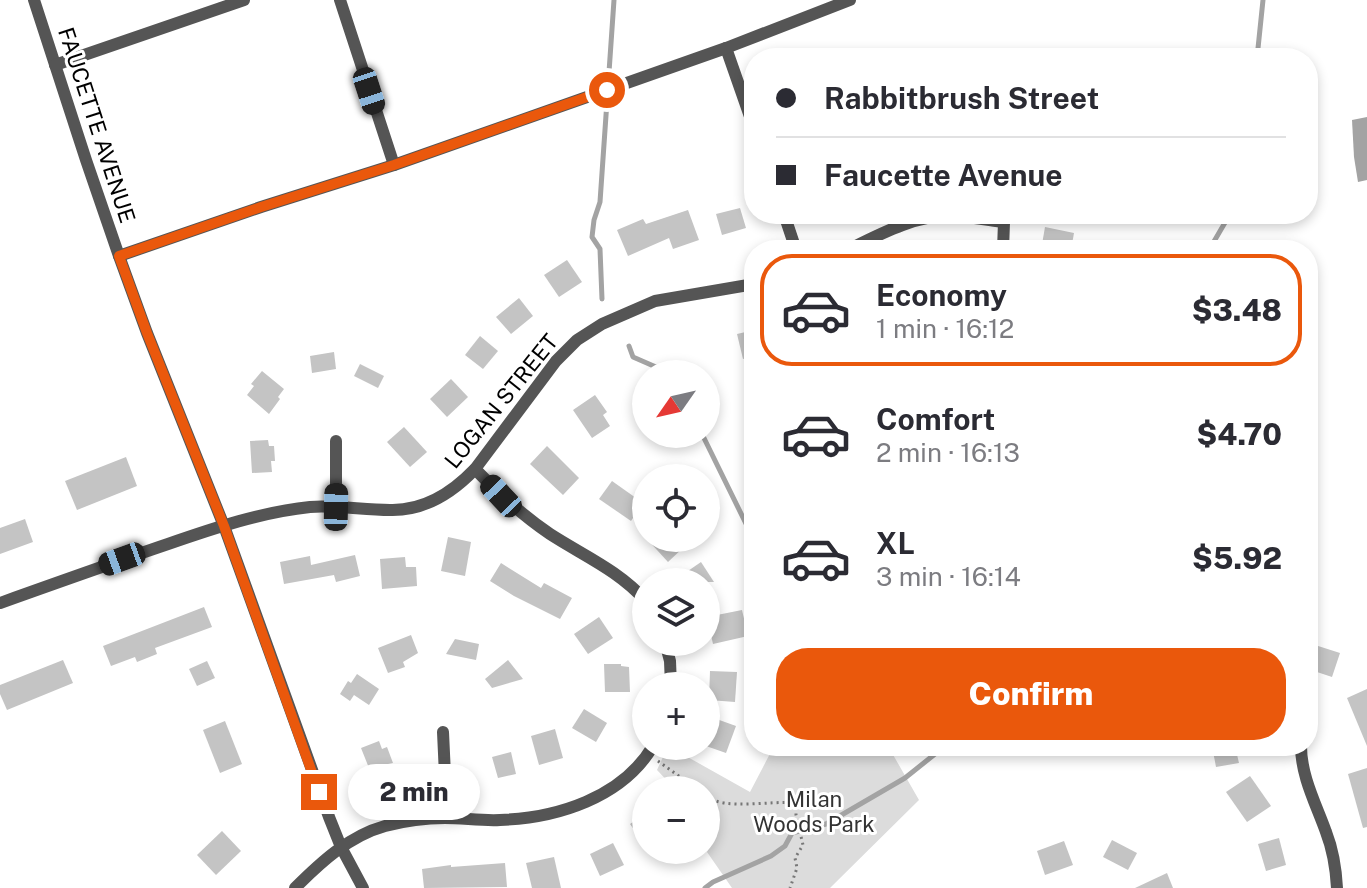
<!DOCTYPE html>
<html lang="en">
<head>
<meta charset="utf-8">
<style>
  :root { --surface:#fff; --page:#f2f2f3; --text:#2b2b33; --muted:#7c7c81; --line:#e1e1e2; --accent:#ea580c }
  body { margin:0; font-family:"Public Sans",sans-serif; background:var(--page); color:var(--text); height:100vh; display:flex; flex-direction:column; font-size:30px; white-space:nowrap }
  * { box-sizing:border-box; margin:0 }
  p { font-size:26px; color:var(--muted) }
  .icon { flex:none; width:44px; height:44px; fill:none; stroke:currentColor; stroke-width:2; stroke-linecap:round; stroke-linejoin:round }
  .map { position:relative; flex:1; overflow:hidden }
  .sheet { position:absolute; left:744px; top:240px; width:574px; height:516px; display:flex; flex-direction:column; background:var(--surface); border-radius:32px; box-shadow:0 4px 12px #0003 }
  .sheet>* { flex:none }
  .hud { position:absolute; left:744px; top:48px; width:574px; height:176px; border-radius:32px; box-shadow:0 4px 12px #0003; display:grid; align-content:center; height:176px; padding:0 32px; background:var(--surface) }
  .needle { width:52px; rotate:236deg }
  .fabs { position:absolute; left:632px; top:360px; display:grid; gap:16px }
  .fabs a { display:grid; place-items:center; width:88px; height:88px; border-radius:50%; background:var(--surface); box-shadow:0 4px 12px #0003; font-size:40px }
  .end { position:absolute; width:36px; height:36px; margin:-18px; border:10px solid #ea580c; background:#fff; box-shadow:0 0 0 4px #fff }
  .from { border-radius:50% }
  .bubble { position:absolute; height:56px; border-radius:28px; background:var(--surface); box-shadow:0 4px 12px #0003; font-size:26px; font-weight:800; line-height:56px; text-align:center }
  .car { position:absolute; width:24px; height:48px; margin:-24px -12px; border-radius:10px; box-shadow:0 0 6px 2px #0007; background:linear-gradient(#222 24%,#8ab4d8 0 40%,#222 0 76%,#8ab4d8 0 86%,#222 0) }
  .hud b { display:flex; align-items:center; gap:28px; height:76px; font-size:30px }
  .hud b+b { border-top:2px solid var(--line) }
  .hud i { width:20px; height:20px; background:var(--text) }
  ul { padding:14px 0 0; list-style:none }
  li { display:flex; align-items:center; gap:24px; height:112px; margin:0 16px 12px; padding:0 16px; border:4px solid transparent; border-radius:32px }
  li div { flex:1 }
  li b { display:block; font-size:30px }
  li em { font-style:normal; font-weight:800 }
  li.on { border-color:var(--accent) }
  li>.icon { width:72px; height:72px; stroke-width:1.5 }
  .primary-button { display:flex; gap:16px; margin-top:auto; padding:16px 32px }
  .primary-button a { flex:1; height:92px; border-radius:32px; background:var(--accent); color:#fff; font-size:32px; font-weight:800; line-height:92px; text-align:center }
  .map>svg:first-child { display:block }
  .green { fill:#dcdcdc }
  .water { fill:#a3a3a3 }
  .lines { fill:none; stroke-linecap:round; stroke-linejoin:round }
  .stream { stroke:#a3a3a3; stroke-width:5 }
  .building { fill:#c4c4c4 }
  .path { stroke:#777; stroke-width:3; stroke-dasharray:2 4; stroke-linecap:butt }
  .minor { stroke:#555; stroke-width:12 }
  .route { stroke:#ea580c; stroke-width:10 }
  .labels { text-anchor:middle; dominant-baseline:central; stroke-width:6; stroke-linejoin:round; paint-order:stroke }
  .street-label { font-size:22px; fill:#000; stroke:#fff }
  .park-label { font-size:22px; fill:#333; stroke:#fff }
</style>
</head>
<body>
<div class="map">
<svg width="1367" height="888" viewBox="0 0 1367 888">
  <rect width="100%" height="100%" fill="#fff"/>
  <!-- green -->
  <path class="green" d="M 668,746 L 750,792 L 774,746 L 888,746 L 919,800 L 830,888 L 732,888 L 707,852 L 717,833 L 706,821 L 706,790 L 676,790 L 657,770 Z"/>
  <!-- water -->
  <path class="water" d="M 1367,117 L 1367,180 L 1358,182 L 1354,157 L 1352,120 Z"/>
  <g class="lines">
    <!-- stream -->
    <g class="stream">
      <path d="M 1257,58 L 1263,0"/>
      <path d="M 1209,250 L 1230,214"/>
      <path d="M 602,299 L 600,249 L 592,237 L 594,220 L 600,202 L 614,0"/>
      <path d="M 629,346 L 633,357 L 672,374"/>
      <path d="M 702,434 L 754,540"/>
      <path d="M 705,888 L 713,882 L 771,856 L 785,846 L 792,833 L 826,824 L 905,778 L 945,746"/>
    </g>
  </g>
  <!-- building -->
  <g class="building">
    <path d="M 740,208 L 746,228 L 722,235 L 716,214 Z"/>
    <path d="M 688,210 L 699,240 L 673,249 L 669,238 L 628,256 L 617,230 L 643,219 L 646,224 Z"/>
    <path d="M 1045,227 L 1074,233 L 1071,250 L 1041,250 Z"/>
    <path d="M 567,260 L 582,282 L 559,297 L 544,275 Z"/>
    <path d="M 519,298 L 533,316 L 511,334 L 496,317 Z"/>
    <path d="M 754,330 L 754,356 L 743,359 L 737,334 Z"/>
    <path d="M 480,336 L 498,351 L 483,369 L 465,355 Z"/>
    <path d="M 334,352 L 336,369 L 312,373 L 310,356 Z"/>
    <path d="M 360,364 L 384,376 L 378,388 L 354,376 Z"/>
    <path d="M 262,371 L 284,389 L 278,397 L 280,399 L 269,414 L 247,395 L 254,386 L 251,384 Z"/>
    <path d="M 451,379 L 468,397 L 447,417 L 430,399 Z"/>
    <path d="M 595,395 L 607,412 L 603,415 L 610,426 L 592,438 L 573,410 Z"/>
    <path d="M 404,427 L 427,452 L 410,467 L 387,442 Z"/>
    <path d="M 268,440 L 269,446 L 274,446 L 275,461 L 271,461 L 272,472 L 252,473 L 250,441 Z"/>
    <path d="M 547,446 L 579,478 L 563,495 L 530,464 Z"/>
    <path d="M 126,457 L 137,486 L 77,510 L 65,481 Z"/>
    <path d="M 612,481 L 643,503 L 631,521 L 599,499 Z"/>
    <path d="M 25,519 L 33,542 L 0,554 L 0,528 Z"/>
    <path d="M 448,537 L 471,542 L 465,576 L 441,571 Z"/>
    <path d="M 646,538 L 677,538 L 685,546 L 668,562 Z"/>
    <path d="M 355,555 L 360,576 L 336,582 L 334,575 L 284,584 L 280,562 L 310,556 L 311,565 Z"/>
    <path d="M 405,557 L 406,567 L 416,567 L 417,586 L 382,589 L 380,559 Z"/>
    <path d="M 701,562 L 714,582 L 672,582 Z"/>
    <path d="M 501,563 L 541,588 L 544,583 L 572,598 L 560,619 L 514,596 L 490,581 Z"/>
    <path d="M 204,607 L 212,627 L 155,648 L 157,654 L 137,662 L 135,657 L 111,666 L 103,646 Z"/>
    <path d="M 742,610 L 748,636 L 713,644 L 707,617 Z"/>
    <path d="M 599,617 L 613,638 L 588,654 L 574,634 Z"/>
    <path d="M 411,635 L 418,653 L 403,662 L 405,667 L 388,673 L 378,648 Z"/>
    <path d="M 455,639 L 479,644 L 476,660 L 446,654 Z"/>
    <path d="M 1315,645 L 1340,653 L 1332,677 L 1308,669 Z"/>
    <path d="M 63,660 L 73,683 L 7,710 L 0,694 L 0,685 Z"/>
    <path d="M 508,660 L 523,679 L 492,688 L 485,679 Z"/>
    <path d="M 207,661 L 215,678 L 197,686 L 189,669 Z"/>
    <path d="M 604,664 L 621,664 L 621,666 L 629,667 L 630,692 L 605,692 Z"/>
    <path d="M 710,671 L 737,672 L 735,702 L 709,700 Z"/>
    <path d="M 357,674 L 379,689 L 369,705 L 354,695 L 350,701 L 340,694 L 348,681 L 351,683 Z"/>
    <path d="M 1367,689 L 1367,746 L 1347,698 Z"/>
    <path d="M 584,709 L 607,723 L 596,742 L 572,728 Z"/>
    <path d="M 711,717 L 736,726 L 726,753 L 706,746 L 706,730 Z"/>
    <path d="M 225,721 L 242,764 L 220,773 L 203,730 Z"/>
    <path d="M 555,729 L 563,758 L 539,765 L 531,736 Z"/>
    <path d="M 379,741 L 382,749 L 387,747 L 393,763 L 388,764 L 391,771 L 373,778 L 361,748 Z"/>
    <path d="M 1212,746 L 1235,746 L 1239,763 L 1216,767 Z"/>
    <path d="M 511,752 L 516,774 L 498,778 L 492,757 Z"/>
    <path d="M 1367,768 L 1367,827 L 1363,828 L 1348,774 Z"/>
    <path d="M 1250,776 L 1271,806 L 1247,822 L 1226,792 Z"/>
    <path d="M 646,813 L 646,847 L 630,824 Z"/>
    <path d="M 222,831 L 241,851 L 216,875 L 197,855 Z"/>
    <path d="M 1279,838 L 1286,865 L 1266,871 L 1258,844 Z"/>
    <path d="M 1112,840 L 1137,853 L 1128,870 L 1103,857 Z"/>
    <path d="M 1064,841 L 1073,865 L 1045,875 L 1037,851 Z"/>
    <path d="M 613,843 L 624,865 L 600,876 L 590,854 Z"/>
    <path d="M 554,857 L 561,888 L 532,888 L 526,863 Z"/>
    <path d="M 505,863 L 507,887 L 424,888 L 422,869 L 451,865 L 451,867 Z"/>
    <path d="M 1167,873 L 1173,888 L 1135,888 Z"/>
  </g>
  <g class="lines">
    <!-- path -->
    <g class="path">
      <path d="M 658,761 L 698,790"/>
      <path d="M 706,796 C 725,811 771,800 796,803 L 796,815 L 803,845 L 795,858 L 797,868 L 790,888"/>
    </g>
    <!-- minor -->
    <g class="minor">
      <path d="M 34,0 L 86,160 L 119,256 L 147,333 L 224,526 L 329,817 L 341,847 L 363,888"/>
      <path d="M 340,0 L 394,165"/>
      <path d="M 726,48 L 754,128"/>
      <path d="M 55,65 L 244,0"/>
      <path d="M 784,214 L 796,250"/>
      <path d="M 848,250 C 880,234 917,214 954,216 C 971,217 988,220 1004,222"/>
      <path d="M 1003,250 L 1004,222 L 1007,214"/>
      <path d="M 119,256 L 261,207 L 394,165 L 726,48 L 850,0"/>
      <path d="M 475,469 C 498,493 522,515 550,534 C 584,556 618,570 646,601"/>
      <path d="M 336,507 L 336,441"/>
      <path d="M 0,603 C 56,583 112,563 168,544 C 214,528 262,512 310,507 C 337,505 363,510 390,510 C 424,511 453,492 475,469 L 556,361 L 577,340 L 602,324 L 655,301 L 754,284"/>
      <path d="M 665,642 L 670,661 L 671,686"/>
      <path d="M 443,732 L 447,818"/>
      <path d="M 1301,746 C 1301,776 1316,804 1326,832 C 1333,850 1336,869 1337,888"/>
      <path d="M 295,888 C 321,862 349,836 385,826 C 404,821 425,818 445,818 C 463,818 482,821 500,820 C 557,818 622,798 653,746"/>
    </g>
  </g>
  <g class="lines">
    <!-- route -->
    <path class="route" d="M 319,792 L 224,526 L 147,333 L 119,256 L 261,207 L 394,165 L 607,90"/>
  </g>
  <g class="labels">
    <!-- street labels -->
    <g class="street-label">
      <text transform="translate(97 125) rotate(72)">FAUCETTE AVENUE</text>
      <text transform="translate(501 401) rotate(-51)">LOGAN STREET</text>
    </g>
    <!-- park labels -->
    <g class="park-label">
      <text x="814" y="799">Milan<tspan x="814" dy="25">Woods Park</tspan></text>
    </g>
  </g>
</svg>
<div class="fabs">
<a><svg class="needle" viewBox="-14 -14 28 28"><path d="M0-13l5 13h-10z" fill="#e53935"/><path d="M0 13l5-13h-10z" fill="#7c7c81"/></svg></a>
<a><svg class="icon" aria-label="locate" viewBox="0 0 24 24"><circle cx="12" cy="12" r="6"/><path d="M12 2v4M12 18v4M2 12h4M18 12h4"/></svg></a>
<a><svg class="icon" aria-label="layers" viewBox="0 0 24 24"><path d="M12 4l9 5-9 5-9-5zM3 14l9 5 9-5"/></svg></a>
<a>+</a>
<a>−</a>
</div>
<i class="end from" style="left:607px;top:90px"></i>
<i class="end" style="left:319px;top:792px"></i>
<div class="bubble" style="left:348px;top:764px;width:132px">2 min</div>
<i class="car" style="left:369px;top:91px;rotate:162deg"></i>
<i class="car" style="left:501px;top:496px;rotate:317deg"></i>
<i class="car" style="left:336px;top:507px;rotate:1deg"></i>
<i class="car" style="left:122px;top:559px;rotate:250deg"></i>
<div class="hud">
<b><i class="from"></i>Rabbitbrush Street</b>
<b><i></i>Faucette Avenue</b>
</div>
<section class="sheet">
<ul>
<li class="on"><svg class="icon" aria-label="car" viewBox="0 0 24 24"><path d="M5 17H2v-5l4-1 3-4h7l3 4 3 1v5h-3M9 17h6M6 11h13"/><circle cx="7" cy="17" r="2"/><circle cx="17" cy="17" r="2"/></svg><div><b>Economy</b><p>1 min · 16:12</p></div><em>$3.48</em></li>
<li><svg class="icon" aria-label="car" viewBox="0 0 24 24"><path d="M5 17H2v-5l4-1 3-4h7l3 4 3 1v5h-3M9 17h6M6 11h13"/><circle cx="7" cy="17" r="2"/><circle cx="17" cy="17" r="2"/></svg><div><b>Comfort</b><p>2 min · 16:13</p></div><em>$4.70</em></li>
<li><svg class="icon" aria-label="car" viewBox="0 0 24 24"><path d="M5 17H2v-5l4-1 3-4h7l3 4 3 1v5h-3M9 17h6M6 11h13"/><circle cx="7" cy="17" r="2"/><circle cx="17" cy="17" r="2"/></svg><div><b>XL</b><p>3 min · 16:14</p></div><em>$5.92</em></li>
</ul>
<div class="primary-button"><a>Confirm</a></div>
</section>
</div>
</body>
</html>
